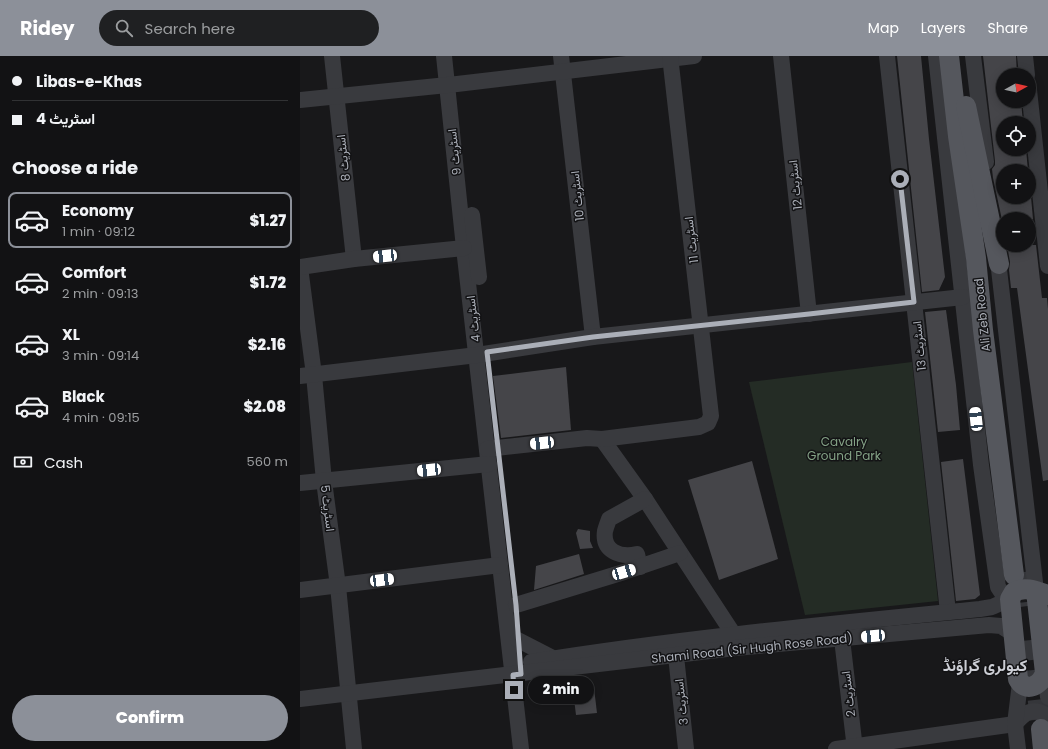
<!DOCTYPE html>
<html lang="en">
<head>
<meta charset="utf-8">
<style>
  :root { --surface:#121214; --page:#1f2022; --text:#f1f3f6; --muted:#9c9ea0; --line:#313234; --accent:#8c9099 }
  body { margin:0; font-family:Poppins,Vazirmatn,sans-serif; background:var(--page); color:var(--text); height:100vh; display:flex; flex-direction:column; font-size:15px; white-space:nowrap }
  * { box-sizing:border-box; margin:0 }
  p { font-size:13px; color:var(--muted) }
  .icon { flex:none; width:22px; height:22px; fill:none; stroke:currentColor; stroke-width:2; stroke-linecap:round; stroke-linejoin:round }
  .map { position:relative; flex:1; overflow:hidden }
  .details { display:flex; flex-direction:column; background:var(--surface); width:300px }
  .details>* { flex:none }
  .top-card { display:grid; align-content:center; height:88px; padding:0 12px; background:var(--surface) }
  .needle { width:26px; rotate:82deg }
  .controls { position:absolute; left:696px; top:12px; display:grid; gap:8px }
  .controls a { display:grid; place-items:center; width:40px; height:40px; border-radius:50%; background:var(--surface); box-shadow:0 2px 10px #0003,0 0 0 1px var(--line); font-size:20px }
  .end { position:absolute; width:18px; height:18px; margin:-9px; border:5px solid #abafb8; background:#111; box-shadow:0 0 0 2px #111 }
  .from { border-radius:50% }
  .bubble { position:absolute; height:28px; border-radius:14px; background:var(--surface); box-shadow:0 2px 10px #0003,0 0 0 1px var(--line); font-size:13px; font-weight:800; line-height:28px; text-align:center }
  .car { position:absolute; width:12px; height:24px; margin:-12px -6px; border-radius:5px; box-shadow:0 0 3px 1px #0007; background:linear-gradient(#fff 24%,#345 0 40%,#fff 0 76%,#345 0 86%,#fff 0) }
  .top-card b { display:flex; align-items:center; gap:14px; height:38px; font-size:15px }
  .top-card b+b { border-top:1px solid var(--line) }
  .top-card i { width:10px; height:10px; background:var(--text) }
  ul { padding:0; list-style:none }
  li { display:flex; align-items:center; gap:12px; height:56px; margin:0 8px 6px; padding:0 4px; border:2px solid transparent; border-radius:8px }
  li div { flex:1 }
  li b { display:block; font-size:15px }
  li em { font-style:normal; font-weight:800 }
  li.active { border-color:var(--accent) }
  li>.icon { width:36px; height:36px; stroke-width:1.5 }
  h2 { padding:0 12px; font-size:18px; line-height:48px }
  .pay { display:flex; align-items:center; gap:10px; height:44px; padding:0 12px; font-size:15px }
  .pay p { margin-inline-start:auto }
  .cta { display:flex; gap:8px; margin-top:auto; padding:8px 12px }
  .cta a { flex:1; height:46px; border-radius:24px; background:var(--accent); color:#fff; font-size:16px; font-weight:800; line-height:46px; text-align:center }
  header { display:flex; align-items:center; gap:24px; box-sizing:border-box; height:56px; padding:0 20px; background:var(--accent); color:#fff }
  header strong { font-size:19px }
  nav { display:flex; gap:22px; margin-inline-start:auto; font-size:14px }
  .search { width:280px; height:36px; background:var(--page); display:flex; align-items:center; gap:10px; box-sizing:border-box; padding:0 14px; border-radius:22px; color:var(--muted); font-size:15px }
  main { display:flex; flex:1; min-height:0 }
  .map>svg:first-child { display:block }
  .green { fill:#242c25 }
  .building { fill:#454549 }
  .lines { fill:none; stroke-linecap:round; stroke-linejoin:round }
  .major-tunnel { stroke:#35363a; stroke-width:20; stroke-dasharray:20 10; stroke-linecap:butt }
  .minor { stroke:#393a3e; stroke-width:16 }
  .major { stroke:#55575d; stroke-width:20 }
  .route { stroke:#abafb8; stroke-width:5 }
  .labels { text-anchor:middle; dominant-baseline:central; stroke-width:3; stroke-linejoin:round; paint-order:stroke }
  .street-label { font-size:12px; fill:#abafb8; stroke:#131315 }
  .park-label { font-size:12px; fill:#84a286; stroke:#131315 }
  .district-label { font-size:16px; font-weight:bold; fill:#ccced5; stroke:#131315 }
</style>
</head>
<body>
<header>
<strong>Ridey</strong>
<div class="search"><svg class="icon" aria-label="search" viewBox="0 0 24 24"><circle cx="10" cy="10" r="6"/><path d="M15 15l6 6"/></svg>Search here</div>
<nav><a>Map</a><a>Layers</a><a>Share</a></nav>
</header>
<main>
<section class="details">
<div class="top-card">
<b><i class="from"></i>Libas-e-Khas</b>
<b><i></i>اسٹریٹ 4</b>
</div>
<h2>Choose a ride</h2>
<ul>
<li class="active"><svg class="icon" aria-label="car" viewBox="0 0 24 24"><path d="M5 17H2v-5l4-1 3-4h7l3 4 3 1v5h-3M9 17h6M6 11h13"/><circle cx="7" cy="17" r="2"/><circle cx="17" cy="17" r="2"/></svg><div><b>Economy</b><p>1 min · 09:12</p></div><em>$1.27</em></li>
<li><svg class="icon" aria-label="car" viewBox="0 0 24 24"><path d="M5 17H2v-5l4-1 3-4h7l3 4 3 1v5h-3M9 17h6M6 11h13"/><circle cx="7" cy="17" r="2"/><circle cx="17" cy="17" r="2"/></svg><div><b>Comfort</b><p>2 min · 09:13</p></div><em>$1.72</em></li>
<li><svg class="icon" aria-label="car" viewBox="0 0 24 24"><path d="M5 17H2v-5l4-1 3-4h7l3 4 3 1v5h-3M9 17h6M6 11h13"/><circle cx="7" cy="17" r="2"/><circle cx="17" cy="17" r="2"/></svg><div><b>XL</b><p>3 min · 09:14</p></div><em>$2.16</em></li>
<li><svg class="icon" aria-label="car" viewBox="0 0 24 24"><path d="M5 17H2v-5l4-1 3-4h7l3 4 3 1v5h-3M9 17h6M6 11h13"/><circle cx="7" cy="17" r="2"/><circle cx="17" cy="17" r="2"/></svg><div><b>Black</b><p>4 min · 09:15</p></div><em>$2.08</em></li>
</ul>
<div class="pay"><svg class="icon" aria-label="cash" viewBox="0 0 24 24"><path d="M3 7h18v10H3z"/><circle cx="12" cy="12" r="2"/></svg>Cash<p>560 m</p></div>
<div class="cta"><a>Confirm</a></div>
</section>
<div class="map">
<svg width="748" height="693" viewBox="0 0 748 693">
  <rect width="100%" height="100%" fill="#18181a"/>
  <!-- green -->
  <path class="green" d="M 612,306 L 638,545 L 505,559 L 449,326 Z"/>
  <!-- building -->
  <g class="building">
    <path d="M 597,0 L 621,0 L 629,83 L 645,221 L 639,234 L 622,236 Z"/>
    <path d="M 683,0 L 716,0 L 717,19 L 703,19 L 703,45 L 721,45 L 723,67 L 703,67 L 703,93 L 726,93 L 728,115 L 703,115 L 703,141 L 731,141 L 733,163 L 703,163 L 702,164 L 693,122 L 692,113 L 695,109 L 695,105 Z"/>
    <path d="M 707,189 L 736,189 L 742,242 L 747,242 L 748,253 L 748,424 L 743,425 L 717,232 L 711,232 L 709,214 L 710,206 Z"/>
    <path d="M 646,254 L 656,329 L 660,374 L 638,376 L 625,256 Z"/>
    <path d="M 266,311 L 271,374 L 201,382 L 193,320 Z"/>
    <path d="M 663,403 L 680,539 L 675,543 L 656,545 L 641,406 Z"/>
    <path d="M 452,405 L 478,503 L 419,524 L 388,424 Z"/>
    <path d="M 278,473 L 290,475 L 290,485 L 293,492 L 280,493 L 276,477 Z"/>
    <path d="M 279,498 L 284,518 L 234,534 L 236,510 Z"/>
    <path d="M 294,632 L 297,657 L 276,659 L 273,635 Z"/>
  </g>
  <g class="lines">
    <!-- major-tunnel -->
    <g class="major-tunnel">
      <path d="M 724,516 L 728,550"/>
      <path d="M 731,584 L 741,673"/>
    </g>
    <!-- minor -->
    <g class="minor">
      <path d="M 32,0 L 54,203"/>
      <path d="M 144,0 L 164,192 L 221,693"/>
      <path d="M 261,0 L 293,281"/>
      <path d="M 481,0 L 509,258"/>
      <path d="M 587,0 L 648,556"/>
      <path d="M 636,0 L 681,409 L 698,531 L 704,540 L 710,543"/>
      <path d="M 673,0 L 686,106"/>
      <path d="M 725,0 L 727,19"/>
      <path d="M 729,34 L 748,210"/>
      <path d="M 0,44 L 157,28 L 394,0"/>
      <path d="M 172,159 L 179,221"/>
      <path d="M 697,196 L 736,535"/>
      <path d="M 0,211 L 14,319 L 24,425 L 38,530 L 54,693"/>
      <path d="M 0,211 L 54,203 L 164,192"/>
      <path d="M 0,320 L 177,299 L 293,281 L 663,241"/>
      <path d="M 302,383 L 345,443 L 434,579 L 434,587"/>
      <path d="M 187,393 L 287,382 L 302,383 L 399,371 L 408,367 L 411,360 L 370,0"/>
      <path d="M 0,427 L 189,408"/>
      <path d="M 340,511 L 337,498 C 320,502 302,495 305,475 C 306,471 308,466 309,463 L 345,443"/>
      <path d="M 0,534 L 200,509"/>
      <path d="M 216,549 L 324,516 L 380,497"/>
      <path d="M 542,583 L 555,693"/>
      <path d="M 218,584 L 253,602"/>
      <path d="M 376,600 L 386,693"/>
      <path d="M 231,606 C 380,582 530,568 680,553 L 692,551 L 710,543"/>
      <path d="M 745,617 L 748,641"/>
      <path d="M 0,643 L 435,592 L 689,569 L 701,570 L 712,577"/>
      <path d="M 536,693 L 715,668 C 725,656 734,650 748,661"/>
      <path d="M 718,693 L 715,668 L 720,627"/>
    </g>
    <!-- major -->
    <g class="major">
      <path d="M 649,0 L 658,80 L 676,202 L 683,274 L 714,519"/>
      <path d="M 666,50 L 699,208"/>
      <path d="M 736,535 L 745,617 C 741,629 726,638 718,623 L 710,543 L 714,536 C 725,530 736,535 748,539"/>
      <path d="M 741,673 L 743,693"/>
    </g>
  </g>
  <g class="lines">
    <!-- route -->
    <path class="route" d="M 214,634 L 213,619 L 221,618 L 216,549 L 187,296 L 293,281 L 509,258 L 614,246 L 600,123"/>
  </g>
  <g class="labels">
    <!-- street labels -->
    <g class="street-label">
      <text transform="translate(154 96) rotate(-96)">اسٹریٹ 9</text>
      <text transform="translate(43 102) rotate(-96)">اسٹریٹ 8</text>
      <text transform="translate(495 129) rotate(-96)">اسٹریٹ 12</text>
      <text transform="translate(277 140) rotate(-96)">اسٹریٹ 10</text>
      <text transform="translate(391 184) rotate(-97)">اسٹریٹ 11</text>
      <text transform="translate(682 259) rotate(-96)">Ali Zeb Road</text>
      <text transform="translate(173 263) rotate(-97)">اسٹریٹ 4</text>
      <text transform="translate(619 290) rotate(-96)">اسٹریٹ 13</text>
      <text transform="translate(28 452) rotate(83)">اسٹریٹ 5</text>
      <text transform="translate(452 592) rotate(-6)">Shami Road (Sir Hugh Rose Road)</text>
      <text transform="translate(548 638) rotate(-97)">اسٹریٹ 2</text>
      <text transform="translate(381 646) rotate(-96)">اسٹریٹ 3</text>
    </g>
    <!-- park labels -->
    <g class="park-label">
      <text x="544" y="385">Cavalry<tspan x="544" dy="14">Ground Park</tspan></text>
    </g>
    <!-- district labels -->
    <g class="district-label">
      <text x="685" y="609">کیولری گراؤنڈ</text>
    </g>
  </g>
</svg>
<div class="controls">
<a><svg class="needle" viewBox="-14 -14 28 28"><path d="M0-13l5 13h-10z" fill="#e53935"/><path d="M0 13l5-13h-10z" fill="#9c9ea0"/></svg></a>
<a><svg class="icon" aria-label="locate" viewBox="0 0 24 24"><circle cx="12" cy="12" r="6"/><path d="M12 2v4M12 18v4M2 12h4M18 12h4"/></svg></a>
<a>+</a>
<a>−</a>
</div>
<i class="end from" style="left:600px;top:123px"></i>
<i class="end" style="left:214px;top:634px"></i>
<div class="bubble" style="left:228px;top:620px;width:66px">2 min</div>
<i class="car" style="left:85px;top:200px;rotate:264deg"></i>
<i class="car" style="left:676px;top:363px;rotate:354deg"></i>
<i class="car" style="left:242px;top:387px;rotate:264deg"></i>
<i class="car" style="left:129px;top:414px;rotate:264deg"></i>
<i class="car" style="left:324px;top:516px;rotate:73deg"></i>
<i class="car" style="left:82px;top:524px;rotate:83deg"></i>
<i class="car" style="left:573px;top:580px;rotate:265deg"></i>
</div>
</main>
</body>
</html>
